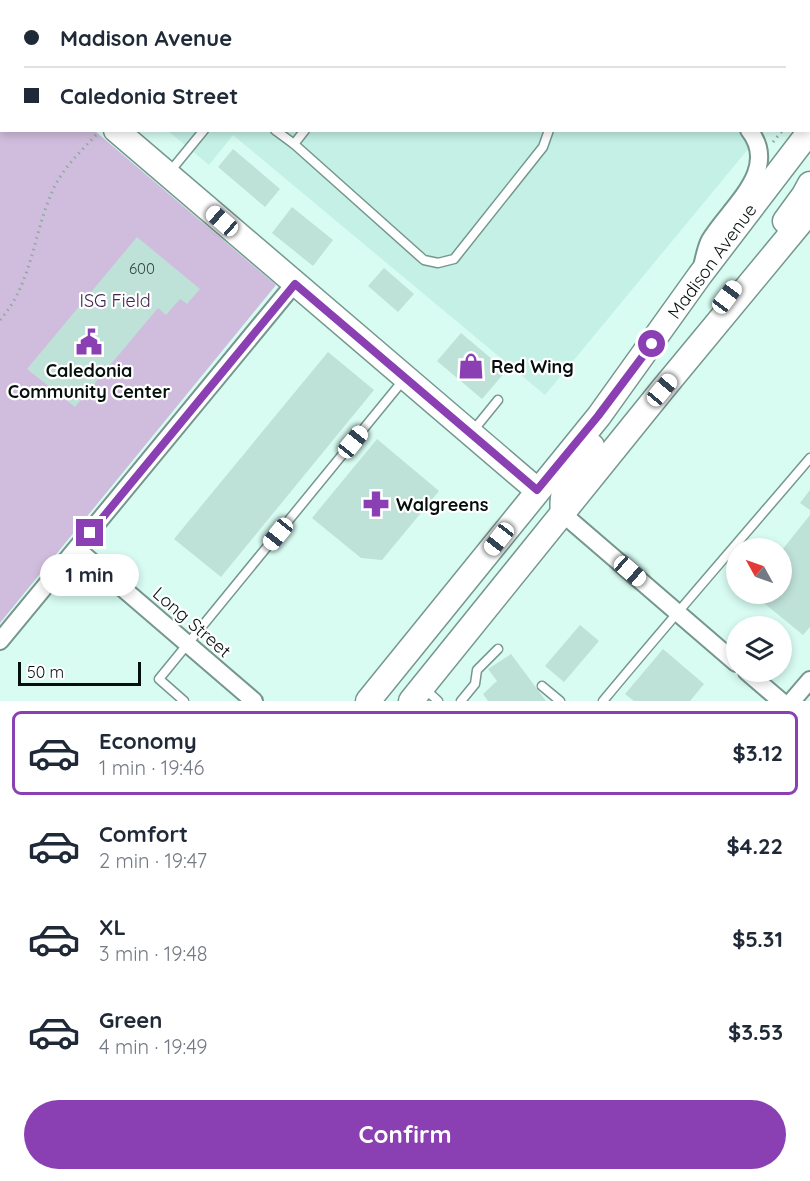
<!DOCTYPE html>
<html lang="en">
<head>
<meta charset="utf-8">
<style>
  :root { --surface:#fff; --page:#f6f6f7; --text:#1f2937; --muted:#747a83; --line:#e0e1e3; --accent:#8a40b2 }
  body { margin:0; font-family:Quicksand,sans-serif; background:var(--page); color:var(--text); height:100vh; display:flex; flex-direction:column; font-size:22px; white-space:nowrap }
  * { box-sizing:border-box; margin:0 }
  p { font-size:20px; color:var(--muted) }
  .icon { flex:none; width:33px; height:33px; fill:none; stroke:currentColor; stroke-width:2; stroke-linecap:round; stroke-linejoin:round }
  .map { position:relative; height:701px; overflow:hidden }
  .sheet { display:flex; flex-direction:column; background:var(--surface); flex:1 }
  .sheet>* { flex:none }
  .top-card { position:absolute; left:0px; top:0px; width:810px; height:132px; box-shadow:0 3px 9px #0003; display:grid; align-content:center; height:132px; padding:0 24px; background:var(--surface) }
  .needle { width:39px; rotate:310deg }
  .controls { position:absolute; left:726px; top:538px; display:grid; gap:12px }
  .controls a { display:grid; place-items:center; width:66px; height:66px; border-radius:50%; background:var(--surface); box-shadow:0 3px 9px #0003; font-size:30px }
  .scale { position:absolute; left:18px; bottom:15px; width:123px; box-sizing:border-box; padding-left:6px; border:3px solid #05100d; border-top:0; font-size:16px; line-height:21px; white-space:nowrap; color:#05100d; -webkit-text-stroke:4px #fff; paint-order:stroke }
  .end { position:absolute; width:27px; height:27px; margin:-14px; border:8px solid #8a40b2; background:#fff; box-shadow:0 0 0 3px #fff }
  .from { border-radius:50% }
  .bubble { position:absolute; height:42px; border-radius:21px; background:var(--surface); box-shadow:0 3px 9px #0003; font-size:20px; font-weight:700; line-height:42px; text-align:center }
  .car { position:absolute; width:18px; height:36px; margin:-18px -9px; border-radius:8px; box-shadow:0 0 4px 2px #0007; background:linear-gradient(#fff 24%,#345 0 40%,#fff 0 76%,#345 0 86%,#fff 0) }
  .top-card b { display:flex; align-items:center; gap:21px; height:57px; font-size:22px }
  .top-card b+b { border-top:2px solid var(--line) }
  .top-card i { width:15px; height:15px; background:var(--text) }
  ul { padding:10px 0 0; list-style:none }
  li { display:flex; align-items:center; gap:18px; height:84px; margin:0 12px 9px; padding:0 12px; border:3px solid transparent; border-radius:9px }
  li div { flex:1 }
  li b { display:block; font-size:22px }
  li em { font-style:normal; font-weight:700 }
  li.on { border-color:var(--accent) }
  li>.icon { width:54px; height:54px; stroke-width:1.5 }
  .primary-button { display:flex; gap:12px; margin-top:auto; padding:12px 24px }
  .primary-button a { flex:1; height:69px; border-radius:36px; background:var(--accent); color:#fff; font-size:24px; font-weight:700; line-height:69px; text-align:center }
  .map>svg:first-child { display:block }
  .built { fill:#c4f0e5 }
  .green { fill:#d0bddd }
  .building { fill:#bee2d8 }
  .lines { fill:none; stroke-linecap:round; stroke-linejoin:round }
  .lane-casing { stroke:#76978e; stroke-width:11 }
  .street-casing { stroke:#76978e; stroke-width:20 }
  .secondary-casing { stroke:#76978e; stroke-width:27 }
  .path { stroke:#8eaaa2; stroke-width:3; stroke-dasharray:1.5 4.5; stroke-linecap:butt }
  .lane { stroke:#fff; stroke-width:8 }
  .street { stroke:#fff; stroke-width:16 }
  .secondary { stroke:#fff; stroke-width:24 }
  .route { stroke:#8a40b2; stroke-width:8 }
  .labels { text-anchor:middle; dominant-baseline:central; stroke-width:4.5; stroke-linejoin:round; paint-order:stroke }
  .number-label { font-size:15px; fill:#334440 }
  .street-label { font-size:18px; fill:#05100d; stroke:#fff }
  .park-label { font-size:18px; fill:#402351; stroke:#fff }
  .poi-label { font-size:18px; font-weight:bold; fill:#05100d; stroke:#fff; text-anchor:start }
</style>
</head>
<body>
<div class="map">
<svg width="810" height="701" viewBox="0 0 810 701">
  <rect width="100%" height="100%" fill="#d8fcf2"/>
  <!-- built -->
  <g class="built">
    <path d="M 12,0 L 693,0 L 691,2 Z"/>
    <path d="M 168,131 L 763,131 L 545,395 L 233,135 L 209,165 Z"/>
  </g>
  <!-- green -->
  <path class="green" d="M 0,50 L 2,130 L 95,131 L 276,285 L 0,623 Z"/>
  <!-- building -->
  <g class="building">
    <path d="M 233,149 L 280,189 L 265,207 L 218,167 Z"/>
    <path d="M 292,207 L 333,240 L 313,266 L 272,233 Z"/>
    <path d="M 137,237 L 200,289 L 187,304 L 180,299 L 166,315 L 158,308 L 75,407 L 27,369 Z"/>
    <path d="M 384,268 L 414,294 L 398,312 L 368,286 Z"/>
    <path d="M 461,333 L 506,371 L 482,399 L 437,361 Z"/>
    <path d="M 328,352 L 374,390 L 221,577 L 174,539 Z"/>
    <path d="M 377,439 L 439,491 L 382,560 L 361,558 L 312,518 Z"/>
    <path d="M 810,490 L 810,510 L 800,503 Z"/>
    <path d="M 810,515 L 810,627 L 803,635 L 753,594 L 782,594 L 782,550 Z"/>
    <path d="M 580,625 L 599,641 L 564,682 L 545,666 Z"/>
    <path d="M 663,649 L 704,684 L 690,701 L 634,701 L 625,694 Z"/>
    <path d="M 511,654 L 546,701 L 488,701 L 483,694 L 497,681 L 488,669 Z"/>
  </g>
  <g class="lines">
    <!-- lane casing -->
    <g class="lane-casing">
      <g id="lane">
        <path d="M 139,0 L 141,2"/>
        <path d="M 710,0 L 712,2"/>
        <path d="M 410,2 L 412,0"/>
        <path d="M 808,70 L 810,68"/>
        <path d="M 275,130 L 294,144 L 424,260 L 438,263 L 454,259 L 543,147 L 549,130"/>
        <path d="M 294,144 L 305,130"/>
        <path d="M 168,174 L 204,130"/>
        <path d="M 472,432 L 498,400"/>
        <path d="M 542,686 L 560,701"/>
        <path d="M 425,689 L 438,701"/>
        <path d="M 184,701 L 159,679 L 405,378"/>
        <path d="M 461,701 L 475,684 L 477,670 L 498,649"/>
        <path d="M 603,701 C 671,619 741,539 810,458"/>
      </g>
    </g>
    <!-- street casing -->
    <g class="street-casing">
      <g id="street">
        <path d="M 663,0 L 663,2"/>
        <path d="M 585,2 L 585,0"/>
        <path d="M 702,267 C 704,258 706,247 710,240 C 729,208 781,170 749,130"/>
        <path d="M 563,514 L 736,663"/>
        <path d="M 77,549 L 254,701"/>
        <path d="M 0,641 L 295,283"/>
        <path d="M 747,672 L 781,701"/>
        <path d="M 792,701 L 810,680"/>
      </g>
    </g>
    <!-- secondary casing -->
    <g class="secondary-casing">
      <g id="secondary">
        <path d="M 0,31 L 2,32"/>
        <path d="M 116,130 L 537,490"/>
        <path d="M 785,221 L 804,195 L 810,184"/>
        <path d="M 563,511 C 559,485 578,466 592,446"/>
        <path d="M 368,701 L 599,416 L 700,275 L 810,131"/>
        <path d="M 411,701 L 662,390 L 810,211"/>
      </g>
    </g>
    <!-- path -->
    <g class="path">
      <path d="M 773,142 L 782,131"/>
      <path d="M 0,320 C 32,284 33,235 52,192 C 61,170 81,151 97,134"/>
    </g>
    <!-- lane -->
    <use href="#lane" class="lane"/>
    <!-- street -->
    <use href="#street" class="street"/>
    <!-- secondary -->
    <use href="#secondary" class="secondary"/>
  </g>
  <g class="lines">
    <!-- route -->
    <path class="route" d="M 90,533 L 295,284 L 537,490 L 598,416 L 652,344"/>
  </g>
  <!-- icons -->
  <defs>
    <g id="civic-bare" transform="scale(2.07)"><path d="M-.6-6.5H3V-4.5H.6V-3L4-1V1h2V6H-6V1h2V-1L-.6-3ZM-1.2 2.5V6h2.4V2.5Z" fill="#8a40b2" stroke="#fff" stroke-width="2.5" paint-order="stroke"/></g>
    <g id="shop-bare" transform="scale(2.07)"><path d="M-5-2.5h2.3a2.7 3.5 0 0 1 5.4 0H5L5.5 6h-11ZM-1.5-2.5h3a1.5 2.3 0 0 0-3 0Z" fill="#8a40b2" stroke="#fff" stroke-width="2.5" paint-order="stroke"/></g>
    <g id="pharmacy-bare" transform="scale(2.07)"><path d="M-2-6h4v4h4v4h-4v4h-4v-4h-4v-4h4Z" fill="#8a40b2" stroke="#fff" stroke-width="2.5" paint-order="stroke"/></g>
  </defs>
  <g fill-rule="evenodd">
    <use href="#civic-bare" x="89" y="342"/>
    <use href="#shop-bare" x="471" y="366"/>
    <use href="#pharmacy-bare" x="376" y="504"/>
  </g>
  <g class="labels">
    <!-- number labels -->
    <g class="number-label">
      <text x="142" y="268">600</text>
    </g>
    <!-- street labels -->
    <g class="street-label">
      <text transform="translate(712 261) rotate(-54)">Madison Avenue</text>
      <text transform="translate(192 622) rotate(41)">Long Street</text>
    </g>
    <!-- park labels -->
    <g class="park-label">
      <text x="115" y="300">ISG Field</text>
    </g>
    <!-- poi labels -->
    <g class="poi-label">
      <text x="491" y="366">Red Wing</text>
      <text x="89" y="370" text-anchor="middle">Caledonia<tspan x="89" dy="21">Community Center</tspan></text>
      <text x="396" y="504">Walgreens</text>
    </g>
  </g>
</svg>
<div class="controls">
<a><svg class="needle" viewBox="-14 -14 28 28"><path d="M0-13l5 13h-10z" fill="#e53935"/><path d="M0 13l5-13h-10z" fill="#747a83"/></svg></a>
<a><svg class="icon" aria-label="layers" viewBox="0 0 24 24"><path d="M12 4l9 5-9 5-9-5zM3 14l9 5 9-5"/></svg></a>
</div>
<div class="scale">50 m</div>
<i class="end from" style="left:652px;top:344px"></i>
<i class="end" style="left:90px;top:533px"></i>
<div class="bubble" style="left:40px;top:554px;width:99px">1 min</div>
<i class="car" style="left:222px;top:221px;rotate:311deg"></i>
<i class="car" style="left:727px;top:297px;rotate:37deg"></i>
<i class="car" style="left:662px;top:390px;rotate:40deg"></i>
<i class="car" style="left:353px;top:442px;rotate:39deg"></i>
<i class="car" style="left:278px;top:534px;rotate:219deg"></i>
<i class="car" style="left:499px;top:539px;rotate:218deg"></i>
<i class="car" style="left:630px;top:571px;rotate:131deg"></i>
<div class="top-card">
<b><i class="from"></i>Madison Avenue</b>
<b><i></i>Caledonia Street</b>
</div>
</div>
<section class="sheet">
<ul>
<li class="on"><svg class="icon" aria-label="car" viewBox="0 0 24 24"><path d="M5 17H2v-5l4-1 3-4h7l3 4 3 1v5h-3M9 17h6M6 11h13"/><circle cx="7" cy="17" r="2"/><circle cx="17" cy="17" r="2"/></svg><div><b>Economy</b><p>1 min · 19:46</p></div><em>$3.12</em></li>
<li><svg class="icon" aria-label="car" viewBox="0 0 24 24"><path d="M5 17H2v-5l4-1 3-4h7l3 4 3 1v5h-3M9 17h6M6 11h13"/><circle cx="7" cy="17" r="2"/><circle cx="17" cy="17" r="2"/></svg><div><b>Comfort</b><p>2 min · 19:47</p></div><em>$4.22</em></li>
<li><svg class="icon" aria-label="car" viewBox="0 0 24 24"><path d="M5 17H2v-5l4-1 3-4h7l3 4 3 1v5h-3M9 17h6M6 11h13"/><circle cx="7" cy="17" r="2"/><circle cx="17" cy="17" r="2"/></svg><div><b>XL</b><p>3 min · 19:48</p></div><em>$5.31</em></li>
<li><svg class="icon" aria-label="car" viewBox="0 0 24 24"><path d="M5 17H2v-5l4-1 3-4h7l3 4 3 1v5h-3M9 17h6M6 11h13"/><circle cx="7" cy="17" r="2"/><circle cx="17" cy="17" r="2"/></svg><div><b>Green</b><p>4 min · 19:49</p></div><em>$3.53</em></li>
</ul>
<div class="primary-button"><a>Confirm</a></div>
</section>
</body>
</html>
